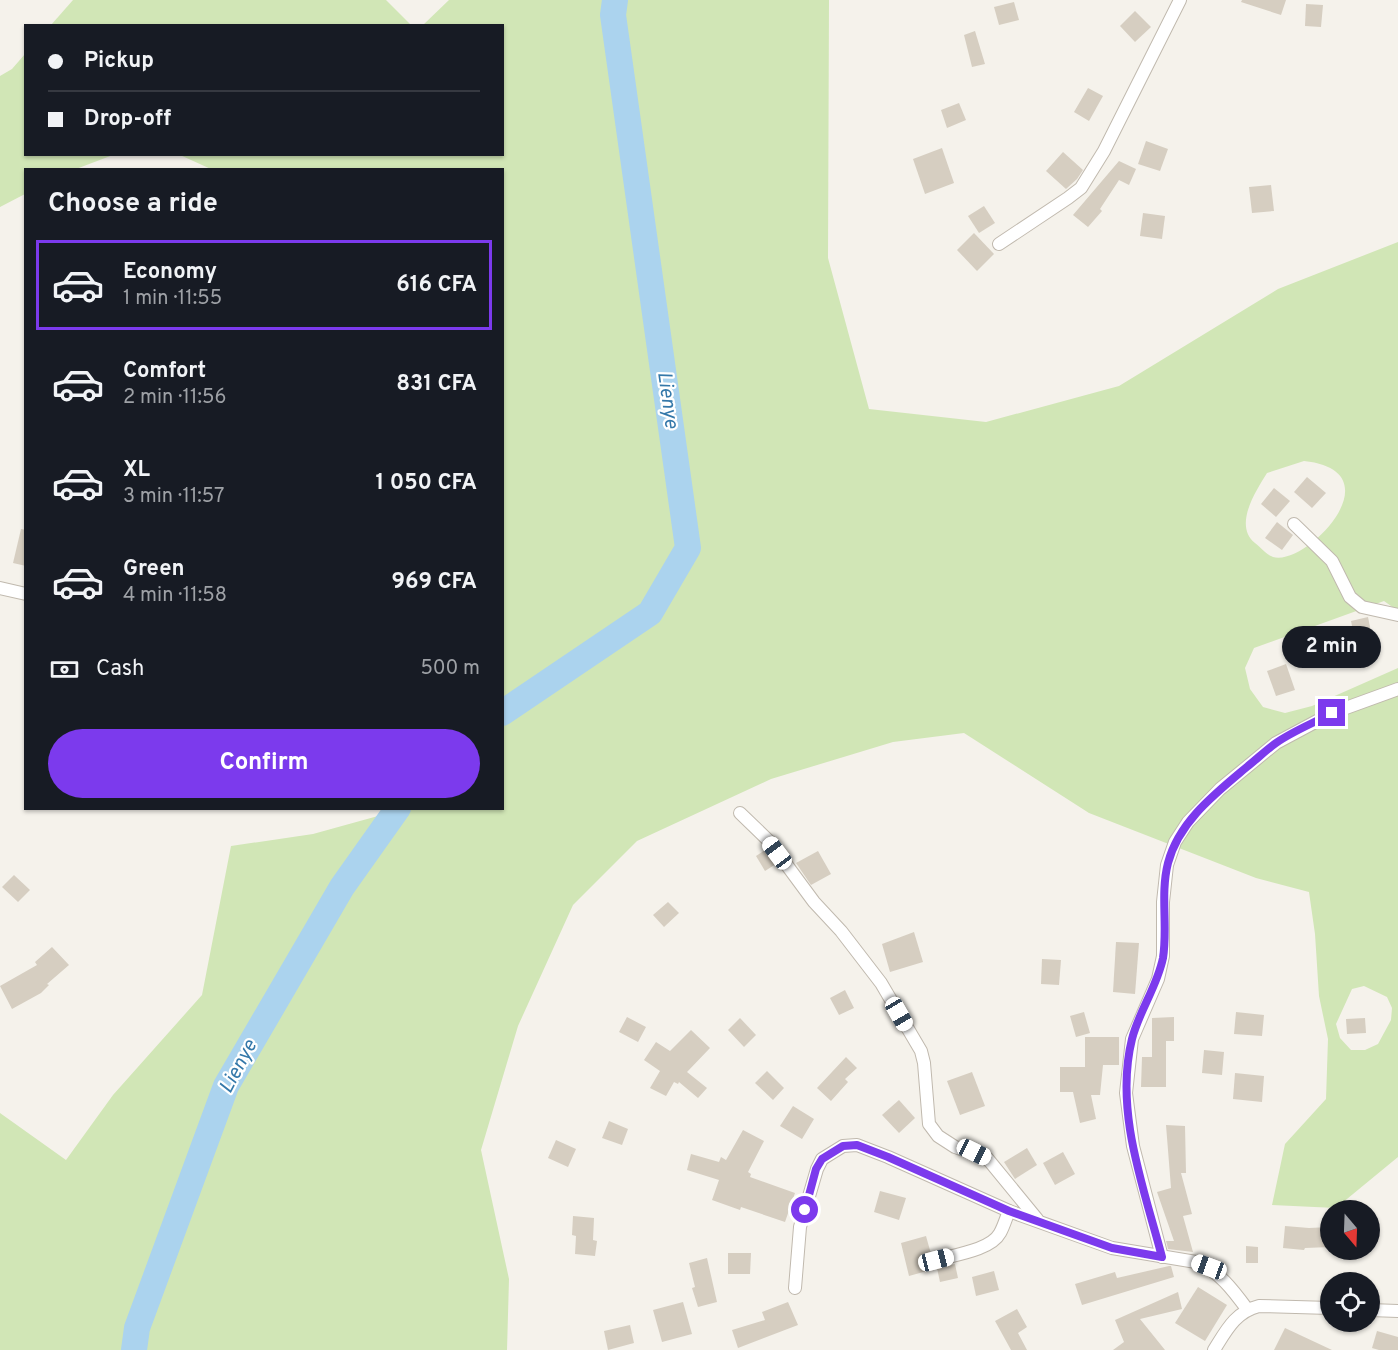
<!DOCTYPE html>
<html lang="en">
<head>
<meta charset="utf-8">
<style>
  :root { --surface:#171b24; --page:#20242c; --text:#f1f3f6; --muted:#9ea1a6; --line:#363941; --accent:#7c3aed }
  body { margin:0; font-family:Overpass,sans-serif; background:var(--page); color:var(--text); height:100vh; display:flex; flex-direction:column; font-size:22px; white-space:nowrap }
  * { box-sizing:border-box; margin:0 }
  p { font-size:20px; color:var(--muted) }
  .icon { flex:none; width:33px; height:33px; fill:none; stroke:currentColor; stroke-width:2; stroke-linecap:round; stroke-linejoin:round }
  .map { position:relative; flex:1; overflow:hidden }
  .side { position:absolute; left:24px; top:168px; width:480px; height:642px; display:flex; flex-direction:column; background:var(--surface); border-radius:0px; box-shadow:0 2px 4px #0004 }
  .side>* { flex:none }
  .top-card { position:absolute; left:24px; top:24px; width:480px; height:132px; border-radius:0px; box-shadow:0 2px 4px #0004; display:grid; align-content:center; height:132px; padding:0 24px; background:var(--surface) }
  .needle { width:39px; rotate:161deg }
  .tools { position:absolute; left:1320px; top:1200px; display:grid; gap:12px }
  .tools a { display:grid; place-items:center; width:60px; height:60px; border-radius:50%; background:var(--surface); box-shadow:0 2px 4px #0004; font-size:30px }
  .end { position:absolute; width:27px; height:27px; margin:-14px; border:8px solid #7c3aed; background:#fff; box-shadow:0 0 0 3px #fff }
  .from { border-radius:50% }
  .bubble { position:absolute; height:42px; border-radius:21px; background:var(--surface); box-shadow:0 2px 4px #0004; font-size:20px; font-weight:700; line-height:42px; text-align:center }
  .car { position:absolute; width:18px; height:36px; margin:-18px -9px; border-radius:8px; box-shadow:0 0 4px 2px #0007; background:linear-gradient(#fff 24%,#345 0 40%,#fff 0 76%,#345 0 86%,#fff 0) }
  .top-card b { display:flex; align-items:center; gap:21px; height:57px; font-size:22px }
  .top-card b+b { border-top:2px solid var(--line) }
  .top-card i { width:15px; height:15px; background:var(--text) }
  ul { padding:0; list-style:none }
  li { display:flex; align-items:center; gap:18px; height:90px; margin:0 12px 9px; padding:0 12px; border:3px solid transparent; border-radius:0px }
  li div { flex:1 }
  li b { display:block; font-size:22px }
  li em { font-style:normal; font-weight:700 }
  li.selected { border-color:var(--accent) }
  li>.icon { width:54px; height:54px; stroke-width:1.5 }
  h2 { padding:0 24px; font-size:27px; line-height:72px }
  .pay { display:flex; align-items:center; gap:15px; height:66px; padding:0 24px; font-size:22px }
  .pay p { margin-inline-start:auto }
  .primary-button { display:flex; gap:12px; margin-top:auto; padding:12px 24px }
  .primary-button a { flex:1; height:69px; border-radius:36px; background:var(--accent); color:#fff; font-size:24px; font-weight:700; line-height:69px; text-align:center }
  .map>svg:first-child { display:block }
  .green { fill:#d1e6b6; fill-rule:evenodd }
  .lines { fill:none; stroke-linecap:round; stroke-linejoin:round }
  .river { stroke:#abd3ee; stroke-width:26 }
  .building { fill:#d6cec1 }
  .minor-casing { stroke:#c0b9ae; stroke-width:14 }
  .minor { stroke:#fff; stroke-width:12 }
  .route { stroke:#7c3aed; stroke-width:8 }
  .labels { text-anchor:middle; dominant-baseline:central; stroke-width:4.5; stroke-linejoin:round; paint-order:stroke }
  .water-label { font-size:20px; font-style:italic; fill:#3478a9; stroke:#fff }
</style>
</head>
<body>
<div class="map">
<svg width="1398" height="1350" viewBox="0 0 1398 1350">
  <rect width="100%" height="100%" fill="#f5f2eb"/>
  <!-- green -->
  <g class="green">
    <path d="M 73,0 L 386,0 L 411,25 L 51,25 Z"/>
    <path d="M 449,0 L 829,0 L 828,258 L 869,409 L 986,422 L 1119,386 L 1278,289 L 1398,242 L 1398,611 L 1384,601 L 1254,648 L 1245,668 L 1250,689 L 1263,707 L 1285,713 L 1312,706 L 1398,668 L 1398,1157 L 1336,1208 L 1272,1205 L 1285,1144 L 1326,1099 L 1328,1039 L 1319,996 L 1315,934 L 1309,892 L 1256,878 L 1089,813 L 964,733 L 893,742 L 771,779 L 637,841 L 573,905 L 518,1026 L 481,1150 L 509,1279 L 507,1350 L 0,1350 L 0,1113 L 66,1160 L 113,1095 L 202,995 L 231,846 L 313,834 L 396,811 L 396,809 L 502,808 L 502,170 L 213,170 L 180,155 L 502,154 L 502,26 L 423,25 ZM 1304,461 C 1398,471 1306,567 1273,557 C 1267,555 1260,547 1255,543 C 1233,525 1256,491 1267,473 ZM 1364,986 L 1387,997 L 1392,1008 L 1391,1020 L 1378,1044 L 1365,1050 L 1351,1050 L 1340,1038 L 1336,1024 L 1352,989 Z"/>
    <path d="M 25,54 L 26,154 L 113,155 L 76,169 L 26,170 L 25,194 L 0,207 L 0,76 L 12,69 Z"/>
  </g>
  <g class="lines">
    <!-- river -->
    <g class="river">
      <path d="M 502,713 L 650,613 L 688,548 L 613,15 L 615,0"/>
      <path d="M 134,1350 L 137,1328 L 226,1086 L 342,887 L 398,808"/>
    </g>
  </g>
  <!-- building -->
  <g class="building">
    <path d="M 1242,0 L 1286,0 L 1281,15 L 1241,2 Z"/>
    <path d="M 1014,2 L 1019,20 L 999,25 L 994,7 Z"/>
    <path d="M 1306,4 L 1323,5 L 1321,27 L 1305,26 Z"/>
    <path d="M 1135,11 L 1151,27 L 1135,42 L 1120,26 Z"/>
    <path d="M 975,31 L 985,64 L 972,67 L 964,35 Z"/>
    <path d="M 1088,88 L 1103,96 L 1089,121 L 1074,112 Z"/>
    <path d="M 959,103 L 966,120 L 947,128 L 941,110 Z"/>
    <path d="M 1146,141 L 1168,149 L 1160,171 L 1138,164 Z"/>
    <path d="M 942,148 L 954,183 L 925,194 L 913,159 Z"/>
    <path d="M 1063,152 L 1083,170 L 1077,179 L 1066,189 L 1046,171 Z"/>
    <path d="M 1119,161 L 1136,169 L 1129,185 L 1119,180 L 1100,209 L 1102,211 L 1088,227 L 1073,215 Z"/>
    <path d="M 1271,185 L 1274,211 L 1252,213 L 1249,187 Z"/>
    <path d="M 984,206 L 995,223 L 979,233 L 968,216 Z"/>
    <path d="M 1143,213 L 1165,216 L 1162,239 L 1140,236 Z"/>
    <path d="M 974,233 L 994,254 L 977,271 L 957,250 Z"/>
    <path d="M 1307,477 L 1326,493 L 1312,508 L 1294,492 Z"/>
    <path d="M 1274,488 L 1290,501 L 1276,517 L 1261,504 Z"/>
    <path d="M 1277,522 L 1293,535 L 1282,550 L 1265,538 Z"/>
    <path d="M 21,529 L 26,530 L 26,566 L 13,563 Z"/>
    <path d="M 1368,617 L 1374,647 L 1357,650 L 1351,621 Z"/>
    <path d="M 1286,664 L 1295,690 L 1276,696 L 1267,671 Z"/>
    <path d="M 765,850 L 776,864 L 765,871 L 756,856 Z"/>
    <path d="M 818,851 L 831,874 L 811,885 L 796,863 Z"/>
    <path d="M 14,875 L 30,890 L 18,902 L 2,887 Z"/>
    <path d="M 668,902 L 679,913 L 664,927 L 653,915 Z"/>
    <path d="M 914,932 L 923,962 L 890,972 L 882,944 Z"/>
    <path d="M 1116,942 L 1139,943 L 1135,994 L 1113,992 Z"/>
    <path d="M 52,947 L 69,965 L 47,984 L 49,985 L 41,993 L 12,1009 L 0,986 L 37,965 L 35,962 Z"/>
    <path d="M 1042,959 L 1061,960 L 1059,985 L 1041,984 Z"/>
    <path d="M 845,990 L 854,1008 L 839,1015 L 830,998 Z"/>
    <path d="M 1084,1012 L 1090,1033 L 1076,1037 L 1070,1016 Z"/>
    <path d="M 1236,1012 L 1264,1015 L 1262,1036 L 1234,1034 Z"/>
    <path d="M 627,1017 L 646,1027 L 638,1042 L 619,1032 Z"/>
    <path d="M 1174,1017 L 1174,1041 L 1166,1041 L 1166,1087 L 1141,1087 L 1142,1057 L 1152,1057 L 1152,1018 Z"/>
    <path d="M 740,1018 L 756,1035 L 744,1047 L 728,1030 Z"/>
    <path d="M 1365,1018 L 1366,1033 L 1347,1034 L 1346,1019 Z"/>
    <path d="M 691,1030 L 710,1048 L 687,1072 L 707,1088 L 698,1098 L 679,1082 L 678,1084 L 674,1082 L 666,1096 L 650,1088 L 660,1071 L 644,1060 L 656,1042 L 670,1051 Z"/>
    <path d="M 1085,1037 L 1119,1037 L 1119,1065 L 1103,1065 L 1100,1095 L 1091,1095 L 1096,1119 L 1080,1123 L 1073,1092 L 1060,1092 L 1060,1067 L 1085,1067 Z"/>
    <path d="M 1204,1050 L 1224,1052 L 1222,1075 L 1202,1073 Z"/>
    <path d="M 846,1057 L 857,1068 L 845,1079 L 848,1082 L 831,1101 L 817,1088 Z"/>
    <path d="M 767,1071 L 784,1088 L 773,1100 L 755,1083 Z"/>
    <path d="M 972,1072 L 985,1106 L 960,1115 L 947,1081 Z"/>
    <path d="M 1235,1073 L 1264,1076 L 1262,1102 L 1233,1099 Z"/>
    <path d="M 899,1100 L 915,1118 L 899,1133 L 882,1115 Z"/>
    <path d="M 793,1106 L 814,1119 L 802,1139 L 780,1126 Z"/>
    <path d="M 609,1121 L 628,1129 L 622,1145 L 602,1138 Z"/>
    <path d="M 1166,1125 L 1185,1126 L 1186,1173 L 1181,1173 L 1192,1214 L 1183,1216 L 1193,1252 L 1168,1249 L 1166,1241 L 1174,1241 L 1157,1192 L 1171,1188 Z"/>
    <path d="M 743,1130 L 764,1141 L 748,1172 L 751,1174 L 750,1177 L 795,1193 L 785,1222 L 741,1207 L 740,1210 L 712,1200 L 719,1180 L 687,1170 L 691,1154 L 719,1162 L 721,1157 L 726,1160 Z"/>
    <path d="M 556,1140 L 576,1149 L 568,1167 L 548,1158 Z"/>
    <path d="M 1027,1148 L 1037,1165 L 1015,1179 L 1004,1162 Z"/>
    <path d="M 1063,1152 L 1075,1174 L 1055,1185 L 1043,1163 Z"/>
    <path d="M 880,1191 L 906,1198 L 899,1220 L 874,1212 Z"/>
    <path d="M 573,1216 L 594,1218 L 593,1240 L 597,1241 L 595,1256 L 575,1254 L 576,1236 L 572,1235 Z"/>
    <path d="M 1285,1226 L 1309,1228 L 1330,1227 L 1330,1247 L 1305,1248 L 1304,1250 L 1283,1248 Z"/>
    <path d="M 926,1236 L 931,1254 L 928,1261 L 934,1269 L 909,1276 L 901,1243 Z"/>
    <path d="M 1246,1246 L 1258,1247 L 1258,1263 L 1246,1263 Z"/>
    <path d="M 728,1253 L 751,1253 L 750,1274 L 728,1274 Z"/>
    <path d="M 707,1258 L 717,1302 L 698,1307 L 692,1288 L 695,1287 L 689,1263 Z"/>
    <path d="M 955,1264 L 958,1278 L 940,1282 L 937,1268 Z"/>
    <path d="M 1169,1266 L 1171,1266 L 1174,1277 L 1082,1305 L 1075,1284 L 1115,1272 L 1117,1278 Z"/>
    <path d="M 994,1271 L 999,1290 L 976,1296 L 972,1277 Z"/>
    <path d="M 1198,1287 L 1227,1305 L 1205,1341 L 1175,1323 Z"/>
    <path d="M 1178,1292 L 1182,1309 L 1140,1319 L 1165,1350 L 1113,1350 L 1124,1342 L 1115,1320 Z"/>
    <path d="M 683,1302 L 692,1334 L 662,1342 L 653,1310 Z"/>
    <path d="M 788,1302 L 798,1325 L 738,1348 L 732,1330 L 765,1320 L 762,1312 Z"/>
    <path d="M 1017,1309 L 1027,1327 L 1018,1333 L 1027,1350 L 1011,1350 L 995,1321 Z"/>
    <path d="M 630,1325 L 634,1343 L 608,1350 L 604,1331 Z"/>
    <path d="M 1285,1328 L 1332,1350 L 1274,1350 Z"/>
    <path d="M 1377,1331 L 1398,1337 L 1398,1350 L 1379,1350 L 1372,1348 Z"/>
  </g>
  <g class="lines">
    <!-- minor casing -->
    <g class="minor-casing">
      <g id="minor">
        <path d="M 999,244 L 1068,198 L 1081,188 L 1104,151 L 1180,0"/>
        <path d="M 1294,524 L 1332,561 L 1350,597 L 1362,607 L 1398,615"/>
        <path d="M 0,588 L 26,594"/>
        <path d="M 740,813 L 769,841 L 814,902 L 841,931 L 881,983 L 921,1051 L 924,1063 L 929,1124 L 938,1136 L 955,1147 L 987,1158 L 1037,1219"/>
        <path d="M 1162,1257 L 1133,1146 L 1126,1093 L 1132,1039 L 1158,979 L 1163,956 L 1163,902 L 1167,865 L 1175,842 L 1188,822 L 1220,789 L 1276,743 L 1332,713 L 1398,689"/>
        <path d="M 936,1260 C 954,1255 991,1250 1000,1233 C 1004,1226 1006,1218 1009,1211"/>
        <path d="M 795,1288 L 800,1227 L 817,1169 L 822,1159 L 843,1146 L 857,1145 L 888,1157 L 1009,1211 L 1112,1248 L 1196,1262 C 1219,1271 1233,1290 1247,1309"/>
        <path d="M 1370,1310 L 1398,1311"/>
        <path d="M 1214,1350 C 1226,1331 1235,1312 1259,1306 L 1330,1308"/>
      </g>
    </g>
    <!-- minor -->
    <use href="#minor" class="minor"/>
  </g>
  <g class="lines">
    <!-- route -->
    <path class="route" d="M 805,1210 L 816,1169 L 822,1159 L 843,1146 L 857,1145 L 888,1157 L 1009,1211 L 1112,1248 L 1162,1257 C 1144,1188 1114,1111 1132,1039 C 1139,1011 1157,987 1163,958 C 1168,927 1160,894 1168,863 C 1179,821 1216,793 1248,766 C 1257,759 1266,750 1276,743 C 1293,731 1314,723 1332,713"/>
  </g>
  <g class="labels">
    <!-- water labels -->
    <g class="water-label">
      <text transform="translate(667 400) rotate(82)">Lienye</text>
      <text transform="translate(239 1067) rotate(-62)">Lienye</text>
    </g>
  </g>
</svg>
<div class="tools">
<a><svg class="needle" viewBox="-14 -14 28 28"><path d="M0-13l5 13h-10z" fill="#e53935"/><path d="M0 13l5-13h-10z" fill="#9ea1a6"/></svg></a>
<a><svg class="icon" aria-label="locate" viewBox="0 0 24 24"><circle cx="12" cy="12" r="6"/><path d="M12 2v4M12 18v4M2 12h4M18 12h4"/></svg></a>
</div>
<i class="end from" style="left:805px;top:1210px"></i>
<i class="end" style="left:1332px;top:713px"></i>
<div class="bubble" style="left:1282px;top:626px;width:99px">2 min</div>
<i class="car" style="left:777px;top:853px;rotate:323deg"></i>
<i class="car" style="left:899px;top:1014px;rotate:150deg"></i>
<i class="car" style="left:974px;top:1152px;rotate:116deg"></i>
<i class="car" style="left:936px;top:1260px;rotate:76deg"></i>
<i class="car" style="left:1209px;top:1267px;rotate:290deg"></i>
<div class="top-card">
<b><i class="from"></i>Pickup</b>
<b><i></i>Drop-off</b>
</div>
<section class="side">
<h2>Choose a ride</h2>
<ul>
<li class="selected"><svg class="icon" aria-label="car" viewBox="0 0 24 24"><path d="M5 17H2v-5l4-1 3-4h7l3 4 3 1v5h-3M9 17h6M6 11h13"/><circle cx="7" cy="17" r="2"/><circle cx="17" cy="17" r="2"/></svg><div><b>Economy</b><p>1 min · 11:55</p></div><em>616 CFA</em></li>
<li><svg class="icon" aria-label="car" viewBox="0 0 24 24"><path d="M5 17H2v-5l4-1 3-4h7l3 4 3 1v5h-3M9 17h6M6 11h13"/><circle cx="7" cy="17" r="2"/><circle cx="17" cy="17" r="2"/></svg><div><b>Comfort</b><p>2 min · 11:56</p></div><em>831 CFA</em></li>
<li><svg class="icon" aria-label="car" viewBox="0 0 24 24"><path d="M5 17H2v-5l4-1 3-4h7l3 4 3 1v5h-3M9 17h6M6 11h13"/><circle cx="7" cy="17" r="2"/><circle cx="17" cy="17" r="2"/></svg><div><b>XL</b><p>3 min · 11:57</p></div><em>1 050 CFA</em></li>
<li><svg class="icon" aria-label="car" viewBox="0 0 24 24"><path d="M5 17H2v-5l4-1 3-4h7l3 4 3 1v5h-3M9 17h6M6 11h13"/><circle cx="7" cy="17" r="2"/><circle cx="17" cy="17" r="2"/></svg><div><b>Green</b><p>4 min · 11:58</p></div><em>969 CFA</em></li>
</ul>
<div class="pay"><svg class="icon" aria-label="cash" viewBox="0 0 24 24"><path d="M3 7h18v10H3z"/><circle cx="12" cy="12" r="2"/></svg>Cash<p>500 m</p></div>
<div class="primary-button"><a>Confirm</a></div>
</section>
</div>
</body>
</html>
